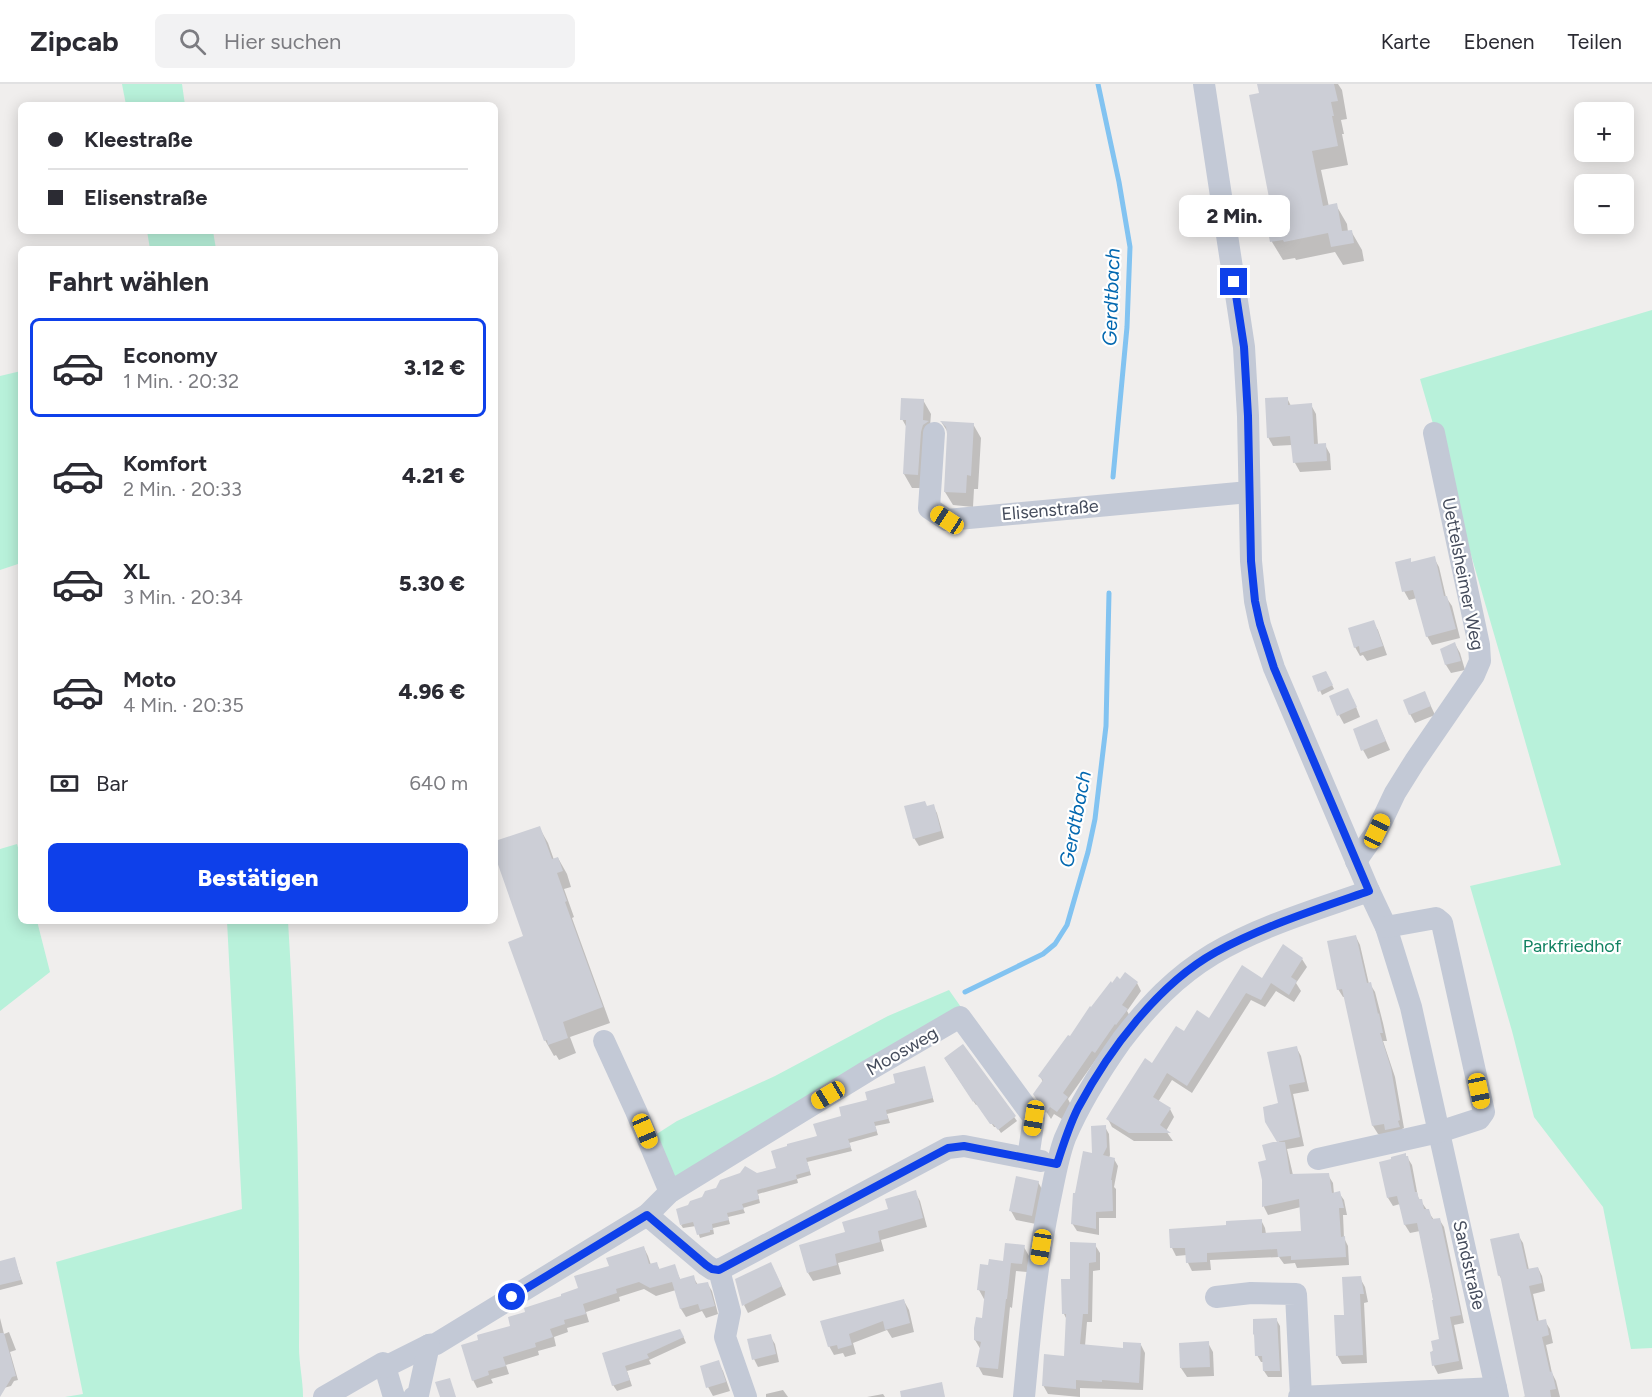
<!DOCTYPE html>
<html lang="de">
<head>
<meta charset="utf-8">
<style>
  :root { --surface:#fff; --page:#f2f2f3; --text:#2b2b33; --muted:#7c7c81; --line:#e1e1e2; --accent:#0e40ea }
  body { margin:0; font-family:Figtree,sans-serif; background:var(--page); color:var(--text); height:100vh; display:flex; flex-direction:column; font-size:22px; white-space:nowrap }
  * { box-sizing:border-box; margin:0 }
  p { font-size:20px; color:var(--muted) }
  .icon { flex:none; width:33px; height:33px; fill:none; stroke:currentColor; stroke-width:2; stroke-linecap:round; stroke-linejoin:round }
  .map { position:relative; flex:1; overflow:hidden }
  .panel { position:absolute; left:18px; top:162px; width:480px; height:678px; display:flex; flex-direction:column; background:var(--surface); border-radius:9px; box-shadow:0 3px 15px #0003 }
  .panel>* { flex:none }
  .top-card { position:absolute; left:18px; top:18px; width:480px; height:132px; border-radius:9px; box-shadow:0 3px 15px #0003; display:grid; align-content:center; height:132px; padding:0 30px; background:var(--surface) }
  .buttons { position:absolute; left:1574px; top:18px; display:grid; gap:12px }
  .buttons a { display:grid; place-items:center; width:60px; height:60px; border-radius:9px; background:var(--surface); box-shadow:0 3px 15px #0003; font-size:30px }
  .end { position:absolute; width:27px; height:27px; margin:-14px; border:8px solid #0e40ea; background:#fff; box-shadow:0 0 0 3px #fff }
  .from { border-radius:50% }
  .bubble { position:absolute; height:42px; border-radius:9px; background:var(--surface); box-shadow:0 3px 15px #0003; font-size:20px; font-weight:800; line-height:42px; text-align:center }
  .car { position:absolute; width:18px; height:36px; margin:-18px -9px; border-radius:8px; box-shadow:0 0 4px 2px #0007; background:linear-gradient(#f5c518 24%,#345 0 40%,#f5c518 0 76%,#345 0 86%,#f5c518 0) }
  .top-card b { display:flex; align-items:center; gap:21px; height:57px; font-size:22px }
  .top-card b+b { border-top:2px solid var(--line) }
  .top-card i { width:15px; height:15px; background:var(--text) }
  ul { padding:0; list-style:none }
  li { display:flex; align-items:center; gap:18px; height:99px; margin:0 12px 9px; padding:0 18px; border:3px solid transparent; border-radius:9px }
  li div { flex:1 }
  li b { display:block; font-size:22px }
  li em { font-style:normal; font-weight:800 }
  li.on { border-color:var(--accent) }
  li>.icon { width:54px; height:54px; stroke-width:1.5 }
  h2 { padding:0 30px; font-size:27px; line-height:72px }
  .pay { display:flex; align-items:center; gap:15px; height:66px; padding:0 30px; font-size:22px }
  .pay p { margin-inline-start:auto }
  .cta { display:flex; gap:12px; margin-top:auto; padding:12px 30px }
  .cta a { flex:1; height:69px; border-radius:9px; background:var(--accent); color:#fff; font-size:24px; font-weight:800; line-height:69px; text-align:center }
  header { display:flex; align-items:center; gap:36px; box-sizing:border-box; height:84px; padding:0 30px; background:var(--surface); border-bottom:2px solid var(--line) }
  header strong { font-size:28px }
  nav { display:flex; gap:33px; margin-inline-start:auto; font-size:21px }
  .search { width:420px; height:54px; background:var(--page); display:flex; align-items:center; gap:15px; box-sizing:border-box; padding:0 21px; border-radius:9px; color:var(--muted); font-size:22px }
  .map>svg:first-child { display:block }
  .green { fill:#b8f1da }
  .shadow { fill:#0003 }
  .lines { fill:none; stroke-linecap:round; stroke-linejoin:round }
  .stream { stroke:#82c3f1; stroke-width:5 }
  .building { fill:#ccced6 }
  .minor { stroke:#c3c9d6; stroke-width:22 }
  .route { stroke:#0e40ea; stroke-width:8 }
  .labels { text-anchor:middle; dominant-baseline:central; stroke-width:4.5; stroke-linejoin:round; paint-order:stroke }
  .street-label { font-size:18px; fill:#454c5c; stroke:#fff }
  .park-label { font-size:18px; fill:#118261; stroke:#fff }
  .water-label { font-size:20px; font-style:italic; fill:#0368b0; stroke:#fff }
</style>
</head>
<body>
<header>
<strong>Zipcab</strong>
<div class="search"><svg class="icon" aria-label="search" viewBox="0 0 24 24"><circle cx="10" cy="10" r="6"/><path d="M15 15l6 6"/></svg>Hier suchen</div>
<nav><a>Karte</a><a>Ebenen</a><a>Teilen</a></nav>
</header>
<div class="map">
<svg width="1652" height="1313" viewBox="0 0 1652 1313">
  <rect width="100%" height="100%" fill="#f0eeed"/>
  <!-- green -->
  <g class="green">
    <path d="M 122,0 L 182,0 L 185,21 L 126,21 Z"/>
    <path d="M 147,147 L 213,147 L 216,165 L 150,165 Z"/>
    <path d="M 1652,226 L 1652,1264 L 1631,1265 L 1603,1123 L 1534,1033 L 1512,947 L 1470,802 L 1561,781 L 1420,295 Z"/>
    <path d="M 21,287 L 21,479 L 0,486 L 0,292 Z"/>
    <path d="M 17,760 L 21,774 L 21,837 L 37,837 L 50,888 L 0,927 L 0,765 Z"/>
    <path d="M 227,837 L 288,837 C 297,979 300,1121 299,1263 C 299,1280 303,1296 303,1313 L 65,1313 L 83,1310 L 56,1178 L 242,1125 Z"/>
    <path d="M 949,906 L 963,926 L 674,1098 L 652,1053 L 677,1037 L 775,992 L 888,932 Z"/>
  </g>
  <!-- shadow -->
  <g class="shadow">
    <path d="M 1259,0 L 1338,0 L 1342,6 L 1347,35 L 1341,36 L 1344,50 L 1342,50 L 1348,81 L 1321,86 L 1329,123 L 1336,121 L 1347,140 L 1348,148 L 1351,147 L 1362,166 L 1364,177 L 1343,181 L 1335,168 L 1296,176 L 1295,174 L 1283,176 L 1272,158 L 1273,131 Z"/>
    <path d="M 1287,314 L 1291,322 L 1311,321 L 1316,330 L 1318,361 L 1325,361 L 1330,370 L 1331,386 L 1300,388 L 1295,379 L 1292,361 L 1273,362 L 1268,353 Z"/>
    <path d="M 923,316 L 931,330 L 925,404 L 912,404 L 904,390 L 907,344 L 902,335 Z"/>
    <path d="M 942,339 L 973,340 L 981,354 L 978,405 L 974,405 L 973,423 L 953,421 L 945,408 L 949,350 Z"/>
    <path d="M 1434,474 L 1439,483 L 1446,513 L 1452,522 L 1460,554 L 1432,561 L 1427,552 L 1417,514 L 1409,516 L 1404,507 Z"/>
    <path d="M 1373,538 L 1378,546 L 1387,571 L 1367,577 L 1363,571 L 1360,572 L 1355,563 Z"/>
    <path d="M 1455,560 L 1460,569 L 1465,586 L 1451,589 L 1446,581 L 1442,565 Z"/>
    <path d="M 1326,588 L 1334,605 L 1322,611 L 1314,593 Z"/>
    <path d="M 1353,615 L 1360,633 L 1344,640 L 1339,631 Z"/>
    <path d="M 1429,618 L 1435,631 L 1415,639 L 1410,630 Z"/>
    <path d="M 1377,637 L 1390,666 L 1368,675 L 1363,666 Z"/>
    <path d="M 933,722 L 937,729 L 944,754 L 919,762 L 914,754 L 927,723 Z"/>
    <path d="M 539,743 L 548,759 L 554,776 L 558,774 L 567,790 L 571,803 L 564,805 L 574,833 L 572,834 L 610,939 L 570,953 L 576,969 L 559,976 L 556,971 L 554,972 L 545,956 L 525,853 L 495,767 L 495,759 Z"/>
    <path d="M 1356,853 L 1360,861 L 1369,900 L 1370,900 L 1375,908 L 1383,939 L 1387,957 L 1383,957 L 1395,993 L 1404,1044 L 1402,1045 L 1404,1051 L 1378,1050 L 1373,1042 L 1345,913 L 1343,913 L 1338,905 Z"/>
    <path d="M 1302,875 L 1307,883 L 1296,899 L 1301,907 L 1294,918 L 1276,907 L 1265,923 L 1251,916 L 1192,1009 L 1172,996 L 1158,1018 L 1170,1025 L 1174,1033 L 1166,1047 L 1173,1057 L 1134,1057 L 1112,1043 L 1108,1035 L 1153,981 L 1184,949 L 1209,936 L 1263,896 Z"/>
    <path d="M 1121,897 L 1137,899 L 1141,907 L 1127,927 L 1131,934 L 1097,974 L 1068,1015 L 1071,1021 L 1062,1035 L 1054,1030 L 1051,1035 L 1040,1018 L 1043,998 L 1040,992 L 1070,954 Z"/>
    <path d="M 963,962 L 1017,1037 L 1001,1049 L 997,1043 L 994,1043 L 978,1020 L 976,1021 L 945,975 Z"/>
    <path d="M 1296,963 L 1301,972 L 1309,1007 L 1293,1010 L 1304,1062 L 1287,1065 L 1293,1091 L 1328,1091 L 1333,1099 L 1334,1110 L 1339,1109 L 1344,1116 L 1347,1131 L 1343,1131 L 1344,1154 L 1348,1162 L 1349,1181 L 1297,1184 L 1295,1179 L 1284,1180 L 1279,1173 L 1210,1176 L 1211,1186 L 1192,1187 L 1188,1179 L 1187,1171 L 1176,1172 L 1172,1164 L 1261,1136 L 1265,1144 L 1266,1150 L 1302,1148 L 1301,1123 L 1268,1131 L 1264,1123 L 1264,1096 L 1267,1077 L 1280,1060 L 1267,1038 L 1280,1021 Z"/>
    <path d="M 924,984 L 934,1018 L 887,1030 L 890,1039 L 875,1042 L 878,1051 L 849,1059 L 852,1067 L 807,1078 L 811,1091 L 797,1095 L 798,1099 L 758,1110 L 760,1119 L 743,1124 L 745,1129 L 728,1133 L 730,1140 L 713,1144 L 714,1150 L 700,1154 L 696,1142 L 683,1144 L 681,1141 L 757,1091 L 778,1085 L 843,1033 Z"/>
    <path d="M 1105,1043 L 1109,1050 L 1110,1071 L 1109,1074 L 1114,1075 L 1118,1082 L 1114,1103 L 1116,1105 L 1116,1134 L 1099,1134 L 1099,1151 L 1077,1147 L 1072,1139 L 1093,1071 Z"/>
    <path d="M 1407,1073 L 1412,1081 L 1418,1113 L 1434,1136 L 1439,1135 L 1444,1143 L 1464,1239 L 1454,1241 L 1463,1285 L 1438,1290 L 1434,1282 L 1431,1269 L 1441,1256 L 1420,1147 L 1410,1149 L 1405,1141 L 1400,1120 L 1393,1122 L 1388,1114 Z"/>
    <path d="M 1038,1098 L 1043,1107 L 1036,1140 L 1016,1136 L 1011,1127 Z"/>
    <path d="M 915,1108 L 920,1117 L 927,1143 L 881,1156 L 884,1167 L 838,1179 L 841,1190 L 813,1197 L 808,1189 L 847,1149 L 890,1127 Z"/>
    <path d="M 1518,1151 L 1523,1159 L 1529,1186 L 1538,1184 L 1542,1192 L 1545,1207 L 1533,1210 L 1539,1238 L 1545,1237 L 1550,1245 L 1553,1259 L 1546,1261 L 1552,1289 L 1556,1297 L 1560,1313 L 1523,1313 L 1527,1312 L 1504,1199 L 1499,1191 Z"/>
    <path d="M 1095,1161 L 1100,1169 L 1100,1186 L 1093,1187 L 1092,1238 L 1087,1238 L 1085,1262 L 1124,1265 L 1141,1261 L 1145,1269 L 1143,1306 L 1080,1304 L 1080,1313 L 1048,1310 L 1043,1301 L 1066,1274 L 1067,1236 L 1064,1230 L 1072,1196 Z"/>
    <path d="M 1024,1163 L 1029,1172 L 1027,1188 L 1016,1187 L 1012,1224 L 1010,1223 L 1003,1294 L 983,1291 L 978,1282 L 981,1266 L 975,1256 L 983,1235 L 986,1215 L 984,1215 L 979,1206 Z"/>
    <path d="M 644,1164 L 648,1172 L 651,1181 L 656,1179 L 660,1186 L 674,1182 L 681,1197 L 693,1193 L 698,1201 L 707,1199 L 712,1207 L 718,1230 L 706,1234 L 702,1227 L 686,1233 L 681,1225 L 676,1206 L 656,1212 L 644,1205 L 619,1213 L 620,1217 L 586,1228 L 589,1238 L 567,1244 L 568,1248 L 554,1253 L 556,1262 L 538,1267 L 539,1271 L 506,1281 L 509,1290 L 491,1295 L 493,1299 L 477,1304 L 473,1296 L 512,1243 L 563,1213 L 580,1205 L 610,1183 Z"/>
    <path d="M 14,1174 L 23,1200 L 0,1206 L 0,1178 Z"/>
    <path d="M 775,1188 L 786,1211 L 748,1229 L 744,1221 Z"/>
    <path d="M 1360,1194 L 1365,1203 L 1368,1218 L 1364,1219 L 1367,1279 L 1342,1280 L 1337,1271 L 1346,1232 Z"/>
    <path d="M 904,1217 L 909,1226 L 914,1248 L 892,1254 L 887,1246 L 853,1259 L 856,1270 L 845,1273 L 843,1269 L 834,1271 L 829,1262 L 822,1238 Z"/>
    <path d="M 0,1234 L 4,1250 L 9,1248 L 16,1266 L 10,1268 L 18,1296 L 14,1297 L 11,1302 L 0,1305 Z"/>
    <path d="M 1276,1235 L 1280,1242 L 1282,1293 L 1268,1293 L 1264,1287 L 1264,1278 L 1261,1278 L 1257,1271 Z"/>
    <path d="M 683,1252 L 686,1259 L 649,1276 L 651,1280 L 627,1287 L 632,1302 L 617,1307 L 613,1301 L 604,1270 Z"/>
    <path d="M 770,1252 L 775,1260 L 779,1278 L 758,1283 L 754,1275 Z"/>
    <path d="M 1208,1259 L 1213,1268 L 1214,1292 L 1187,1293 L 1181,1284 Z"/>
    <path d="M 718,1278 L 723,1287 L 730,1307 L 713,1312 L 708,1303 Z"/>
    <path d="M 783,1306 L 788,1313 L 766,1313 L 766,1310 Z"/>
    <path d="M 883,1310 L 885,1313 L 867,1313 Z"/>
  </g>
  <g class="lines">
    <!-- stream -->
    <g class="stream">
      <path d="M 1098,0 L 1119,98 L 1130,163 L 1127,243 L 1113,393"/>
      <path d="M 965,908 L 1043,870 L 1055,860 L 1067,841 L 1088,768 L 1095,735 L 1106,642 L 1109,509"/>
    </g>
  </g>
  <!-- building -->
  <g class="building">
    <path d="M 1257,0 L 1334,0 L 1338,17 L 1331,18 L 1334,32 L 1332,32 L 1338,62 L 1312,67 L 1323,122 L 1337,119 L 1342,147 L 1352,146 L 1354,159 L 1331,163 L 1328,149 L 1284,158 L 1283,156 L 1270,158 L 1265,131 L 1272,129 L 1249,11 L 1259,9 Z"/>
    <path d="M 1288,313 L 1288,321 L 1312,319 L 1314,360 L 1326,359 L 1327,377 L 1293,379 L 1290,352 L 1267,354 L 1265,314 Z"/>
    <path d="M 901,314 L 924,315 L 923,336 L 929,337 L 923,341 L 921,348 L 918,391 L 903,390 L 906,336 L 900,336 Z"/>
    <path d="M 940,337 L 974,339 L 971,392 L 967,391 L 966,409 L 944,408 L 947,350 L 946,343 Z"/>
    <path d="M 1435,472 L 1444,512 L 1447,512 L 1456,545 L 1426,553 L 1413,506 L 1402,508 L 1395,478 L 1411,474 L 1411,478 Z"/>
    <path d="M 1374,536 L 1383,562 L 1360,569 L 1359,562 L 1354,564 L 1348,544 Z"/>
    <path d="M 1455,558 L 1461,577 L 1445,581 L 1440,565 Z"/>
    <path d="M 1326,587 L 1333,601 L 1318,608 L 1312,592 Z"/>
    <path d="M 1348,604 L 1357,623 L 1337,632 L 1329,612 Z"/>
    <path d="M 1425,607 L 1431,622 L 1409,631 L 1403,616 Z"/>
    <path d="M 1377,635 L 1386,657 L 1361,667 L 1353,645 Z"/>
    <path d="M 925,717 L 927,722 L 934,720 L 941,747 L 913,755 L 904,722 Z"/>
    <path d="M 540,742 L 552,775 L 558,773 L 563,787 L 557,789 L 567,817 L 565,818 L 603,923 L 563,938 L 568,954 L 548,961 L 547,956 L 544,957 L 508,858 L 523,852 L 495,772 L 495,757 Z"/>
    <path d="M 1356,851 L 1367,899 L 1371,898 L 1378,930 L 1379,929 L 1383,949 L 1380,949 L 1391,984 L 1400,1036 L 1398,1037 L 1400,1043 L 1385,1046 L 1384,1040 L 1372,1042 L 1349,937 L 1342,905 L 1337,906 L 1327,857 Z"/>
    <path d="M 1283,860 L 1303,874 L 1291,893 L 1297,897 L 1289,911 L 1271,899 L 1261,916 L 1246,909 L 1187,1002 L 1167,989 L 1153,1013 L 1171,1024 L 1160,1041 L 1171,1049 L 1129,1049 L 1106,1035 L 1145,974 L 1152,979 L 1176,942 L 1184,947 L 1197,926 L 1209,934 L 1242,881 L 1262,894 Z"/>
    <path d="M 1125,888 L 1138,898 L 1122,921 L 1128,925 L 1116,941 L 1115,940 L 1095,969 L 1092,967 L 1063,1009 L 1068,1013 L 1057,1028 L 1050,1023 L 1046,1029 L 1033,1010 L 1043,996 L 1038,992 L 1068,951 L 1070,952 L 1090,922 L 1091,923 L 1111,897 L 1112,899 L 1117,892 L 1120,895 Z"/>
    <path d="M 963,960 L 1016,1032 L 998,1046 L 993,1040 L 990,1040 L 974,1017 L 973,1018 L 944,974 Z"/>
    <path d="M 1297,962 L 1305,998 L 1289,1001 L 1300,1053 L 1277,1058 L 1265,1038 L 1263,1023 L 1278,1019 L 1267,968 Z"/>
    <path d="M 925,982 L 933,1014 L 886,1026 L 888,1035 L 874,1038 L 877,1047 L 848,1055 L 851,1063 L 806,1074 L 810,1087 L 796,1091 L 797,1095 L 757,1106 L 759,1115 L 742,1120 L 744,1125 L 727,1129 L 729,1136 L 712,1140 L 713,1146 L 710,1146 L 710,1148 L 697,1151 L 693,1138 L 680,1141 L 676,1125 L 688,1121 L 690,1117 L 702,1113 L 705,1107 L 716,1104 L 720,1096 L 740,1089 L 745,1082 L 757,1089 L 776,1084 L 771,1067 L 787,1062 L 787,1060 L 817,1052 L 813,1040 L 841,1032 L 839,1023 L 867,1016 L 865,1008 L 895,999 L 893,990 Z"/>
    <path d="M 1106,1041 L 1107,1063 L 1103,1071 L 1115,1074 L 1111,1096 L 1112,1096 L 1113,1127 L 1096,1128 L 1096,1145 L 1071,1140 L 1073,1109 L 1075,1109 L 1083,1067 L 1092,1069 L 1091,1042 Z"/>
    <path d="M 1273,1058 L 1285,1058 L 1290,1090 L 1329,1089 L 1332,1109 L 1340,1107 L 1344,1124 L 1339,1124 L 1341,1153 L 1345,1152 L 1346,1173 L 1291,1176 L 1291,1172 L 1278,1173 L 1277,1165 L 1207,1169 L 1207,1178 L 1186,1179 L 1185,1164 L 1170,1164 L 1169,1145 L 1226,1141 L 1226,1137 L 1262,1135 L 1262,1149 L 1301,1147 L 1299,1115 L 1262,1123 L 1262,1096 L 1258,1078 L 1266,1076 L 1262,1061 Z"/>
    <path d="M 1406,1069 L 1406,1072 L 1408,1072 L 1415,1108 L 1417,1108 L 1419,1115 L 1422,1115 L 1424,1125 L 1429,1125 L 1432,1135 L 1440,1134 L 1461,1231 L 1450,1233 L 1459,1277 L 1432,1282 L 1430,1268 L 1433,1267 L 1431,1257 L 1439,1255 L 1432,1216 L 1433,1216 L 1417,1139 L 1404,1141 L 1397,1112 L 1387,1114 L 1379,1078 L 1391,1075 L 1391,1073 Z"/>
    <path d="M 1016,1092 L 1039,1097 L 1032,1132 L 1009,1127 Z"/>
    <path d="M 916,1106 L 923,1134 L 878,1147 L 880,1158 L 835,1170 L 837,1181 L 807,1189 L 799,1161 L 845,1148 L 842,1138 L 888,1125 L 885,1115 Z"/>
    <path d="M 1519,1149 L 1527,1185 L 1538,1183 L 1540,1190 L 1542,1199 L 1529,1202 L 1537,1237 L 1546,1235 L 1549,1251 L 1542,1253 L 1550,1288 L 1552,1287 L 1556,1305 L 1550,1306 L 1551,1313 L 1525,1313 L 1500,1191 L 1498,1192 L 1490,1155 Z"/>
    <path d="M 1070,1158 L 1096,1159 L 1096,1178 L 1089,1179 L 1088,1230 L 1083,1230 L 1080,1260 L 1123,1264 L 1123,1258 L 1141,1259 L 1139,1299 L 1102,1296 L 1102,1298 L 1076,1296 L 1076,1305 L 1042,1302 L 1044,1270 L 1064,1272 L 1066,1230 L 1062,1230 L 1061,1195 L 1070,1195 Z"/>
    <path d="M 1005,1159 L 1025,1161 L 1022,1180 L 1011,1179 L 1007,1215 L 1006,1215 L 998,1285 L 976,1283 L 981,1258 L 974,1256 L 974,1244 L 976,1233 L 982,1234 L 985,1207 L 977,1206 L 980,1180 L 988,1181 L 989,1175 L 1003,1177 Z"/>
    <path d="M 644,1162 L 649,1180 L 657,1178 L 659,1185 L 675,1180 L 680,1195 L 694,1191 L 696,1200 L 708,1198 L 715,1222 L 700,1226 L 698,1220 L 680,1225 L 672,1198 L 650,1204 L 639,1198 L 616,1205 L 617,1209 L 583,1220 L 586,1230 L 564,1236 L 565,1240 L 550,1245 L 553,1253 L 535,1259 L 536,1263 L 503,1273 L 506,1282 L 488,1287 L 489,1291 L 472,1297 L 461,1261 L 478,1256 L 477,1251 L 510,1242 L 508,1233 L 525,1228 L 524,1224 L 561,1212 L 561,1210 L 578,1204 L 574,1192 L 609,1182 L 606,1174 Z"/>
    <path d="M 15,1173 L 21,1196 L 0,1201 L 0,1177 Z"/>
    <path d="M 771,1178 L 782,1202 L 742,1222 L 735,1195 Z"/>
    <path d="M 1361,1192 L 1364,1210 L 1360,1210 L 1363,1271 L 1336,1272 L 1334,1231 L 1344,1231 L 1342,1193 Z"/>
    <path d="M 904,1215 L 910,1239 L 885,1246 L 883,1237 L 849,1250 L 852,1261 L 838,1265 L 837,1261 L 828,1263 L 820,1237 Z"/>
    <path d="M 1277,1234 L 1280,1287 L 1263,1287 L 1262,1272 L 1255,1272 L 1254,1250 L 1253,1251 L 1253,1235 Z"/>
    <path d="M 680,1245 L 684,1253 L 647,1270 L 649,1274 L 625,1282 L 630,1296 L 612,1302 L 602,1269 Z"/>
    <path d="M 0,1249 L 4,1249 L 16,1292 L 12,1293 L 0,1313 Z"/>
    <path d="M 771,1250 L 776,1270 L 752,1276 L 747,1255 Z"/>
    <path d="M 1209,1257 L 1210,1283 L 1180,1284 L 1179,1259 Z"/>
    <path d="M 719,1276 L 726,1298 L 706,1304 L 700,1282 Z"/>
    <path d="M 450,1294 L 456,1313 L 440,1313 L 435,1298 Z"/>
    <path d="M 942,1298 L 945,1313 L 901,1313 L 900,1307 Z"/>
  </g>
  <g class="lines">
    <!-- minor -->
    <g class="minor">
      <path d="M 1204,0 L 1244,263 L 1248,332 L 1251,477 L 1255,517 L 1260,541 L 1274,584 L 1369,807 L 1386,843 L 1411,923 L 1498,1313"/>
      <path d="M 934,349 L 929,424 L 947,436 L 1249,408"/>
      <path d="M 1356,777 L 1377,747 L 1395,709 L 1415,677 L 1474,591 L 1480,577 L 1479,561 L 1434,349"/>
      <path d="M 604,957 L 636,1027 L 670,1108"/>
      <path d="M 1318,1075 L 1439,1048 L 1479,1035 L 1484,1028 L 1442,839 L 1436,834 L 1386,843"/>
      <path d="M 647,1131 L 706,1181 L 712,1185 L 719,1186 L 948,1064 L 964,1062 L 1041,1077"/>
      <path d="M 719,1186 L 730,1228 L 725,1253 L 746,1313"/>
      <path d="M 1216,1213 L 1251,1209 L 1296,1210 L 1301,1313"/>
      <path d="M 385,1283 L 394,1313"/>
      <path d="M 324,1313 L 383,1279 L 385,1283 L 429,1261 L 436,1260 L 647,1131 L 670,1108 L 869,986 L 960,933 L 1034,1034 L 1028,1074"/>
      <path d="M 414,1313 L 418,1311 L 429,1261"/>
      <path d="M 1024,1313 C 1030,1248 1036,1184 1049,1120 C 1054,1098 1057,1075 1065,1054 C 1080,1019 1100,987 1122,956 C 1149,921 1175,893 1213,870 C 1260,842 1318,825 1369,807"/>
      <path d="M 1299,1313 L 1496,1304"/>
    </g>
  </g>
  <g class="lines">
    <!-- route -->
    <path class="route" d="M 512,1213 L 647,1131 L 706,1181 L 712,1185 L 719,1186 L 948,1064 L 964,1062 L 1057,1080 C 1063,1061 1069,1042 1078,1024 C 1109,966 1158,900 1216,868 C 1264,842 1317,825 1369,807 L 1274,584 L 1260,540 L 1255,517 L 1251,477 L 1248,332 L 1244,263 L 1234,198"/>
  </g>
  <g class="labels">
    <!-- street labels -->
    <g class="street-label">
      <text transform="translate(1050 426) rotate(-5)">Elisenstraße</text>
      <text transform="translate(1463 490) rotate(79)">Uettelsheimer Weg</text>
      <text transform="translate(902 967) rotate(-30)">Moosweg</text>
      <text transform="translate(1469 1181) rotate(77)">Sandstraße</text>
    </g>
    <!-- park labels -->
    <g class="park-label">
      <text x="1572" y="862">Parkfriedhof</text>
    </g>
    <!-- water labels -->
    <g class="water-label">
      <text transform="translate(1111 213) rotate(-88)">Gerdtbach</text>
      <text transform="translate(1075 735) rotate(-79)">Gerdtbach</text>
    </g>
  </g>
</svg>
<div class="buttons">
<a>+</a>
<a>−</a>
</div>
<i class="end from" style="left:512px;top:1213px"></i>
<i class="end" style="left:1234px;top:198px"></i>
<div class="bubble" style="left:1179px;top:111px;width:111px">2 Min.</div>
<i class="car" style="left:947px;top:436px;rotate:303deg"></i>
<i class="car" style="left:1377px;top:747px;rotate:25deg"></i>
<i class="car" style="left:1479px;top:1007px;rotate:168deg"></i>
<i class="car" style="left:828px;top:1011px;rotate:239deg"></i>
<i class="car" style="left:1034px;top:1034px;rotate:189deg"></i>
<i class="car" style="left:645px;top:1047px;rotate:157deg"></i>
<i class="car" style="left:1041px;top:1163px;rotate:189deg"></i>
<div class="top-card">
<b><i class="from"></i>Kleestraße</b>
<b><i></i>Elisenstraße</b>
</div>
<section class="panel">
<h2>Fahrt wählen</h2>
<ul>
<li class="on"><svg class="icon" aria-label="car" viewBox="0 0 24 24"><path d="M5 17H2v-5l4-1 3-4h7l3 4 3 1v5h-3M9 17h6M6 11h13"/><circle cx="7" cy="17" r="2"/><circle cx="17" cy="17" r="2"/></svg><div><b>Economy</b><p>1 Min. · 20:32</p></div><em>3.12 €</em></li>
<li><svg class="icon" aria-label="car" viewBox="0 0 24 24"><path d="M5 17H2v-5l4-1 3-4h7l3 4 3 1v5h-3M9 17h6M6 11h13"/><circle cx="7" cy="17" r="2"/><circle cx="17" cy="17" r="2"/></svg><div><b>Komfort</b><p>2 Min. · 20:33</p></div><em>4.21 €</em></li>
<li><svg class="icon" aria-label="car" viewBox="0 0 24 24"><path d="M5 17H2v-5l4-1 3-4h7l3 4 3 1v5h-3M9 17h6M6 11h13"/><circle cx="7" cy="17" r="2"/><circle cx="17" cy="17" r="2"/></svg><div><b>XL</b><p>3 Min. · 20:34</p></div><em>5.30 €</em></li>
<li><svg class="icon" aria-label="car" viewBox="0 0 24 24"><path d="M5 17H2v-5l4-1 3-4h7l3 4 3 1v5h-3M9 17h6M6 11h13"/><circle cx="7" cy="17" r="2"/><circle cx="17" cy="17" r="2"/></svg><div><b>Moto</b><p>4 Min. · 20:35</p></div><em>4.96 €</em></li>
</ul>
<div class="pay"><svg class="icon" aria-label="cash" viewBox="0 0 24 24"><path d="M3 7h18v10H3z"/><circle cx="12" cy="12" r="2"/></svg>Bar<p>640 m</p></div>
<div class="cta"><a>Bestätigen</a></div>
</section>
</div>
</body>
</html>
